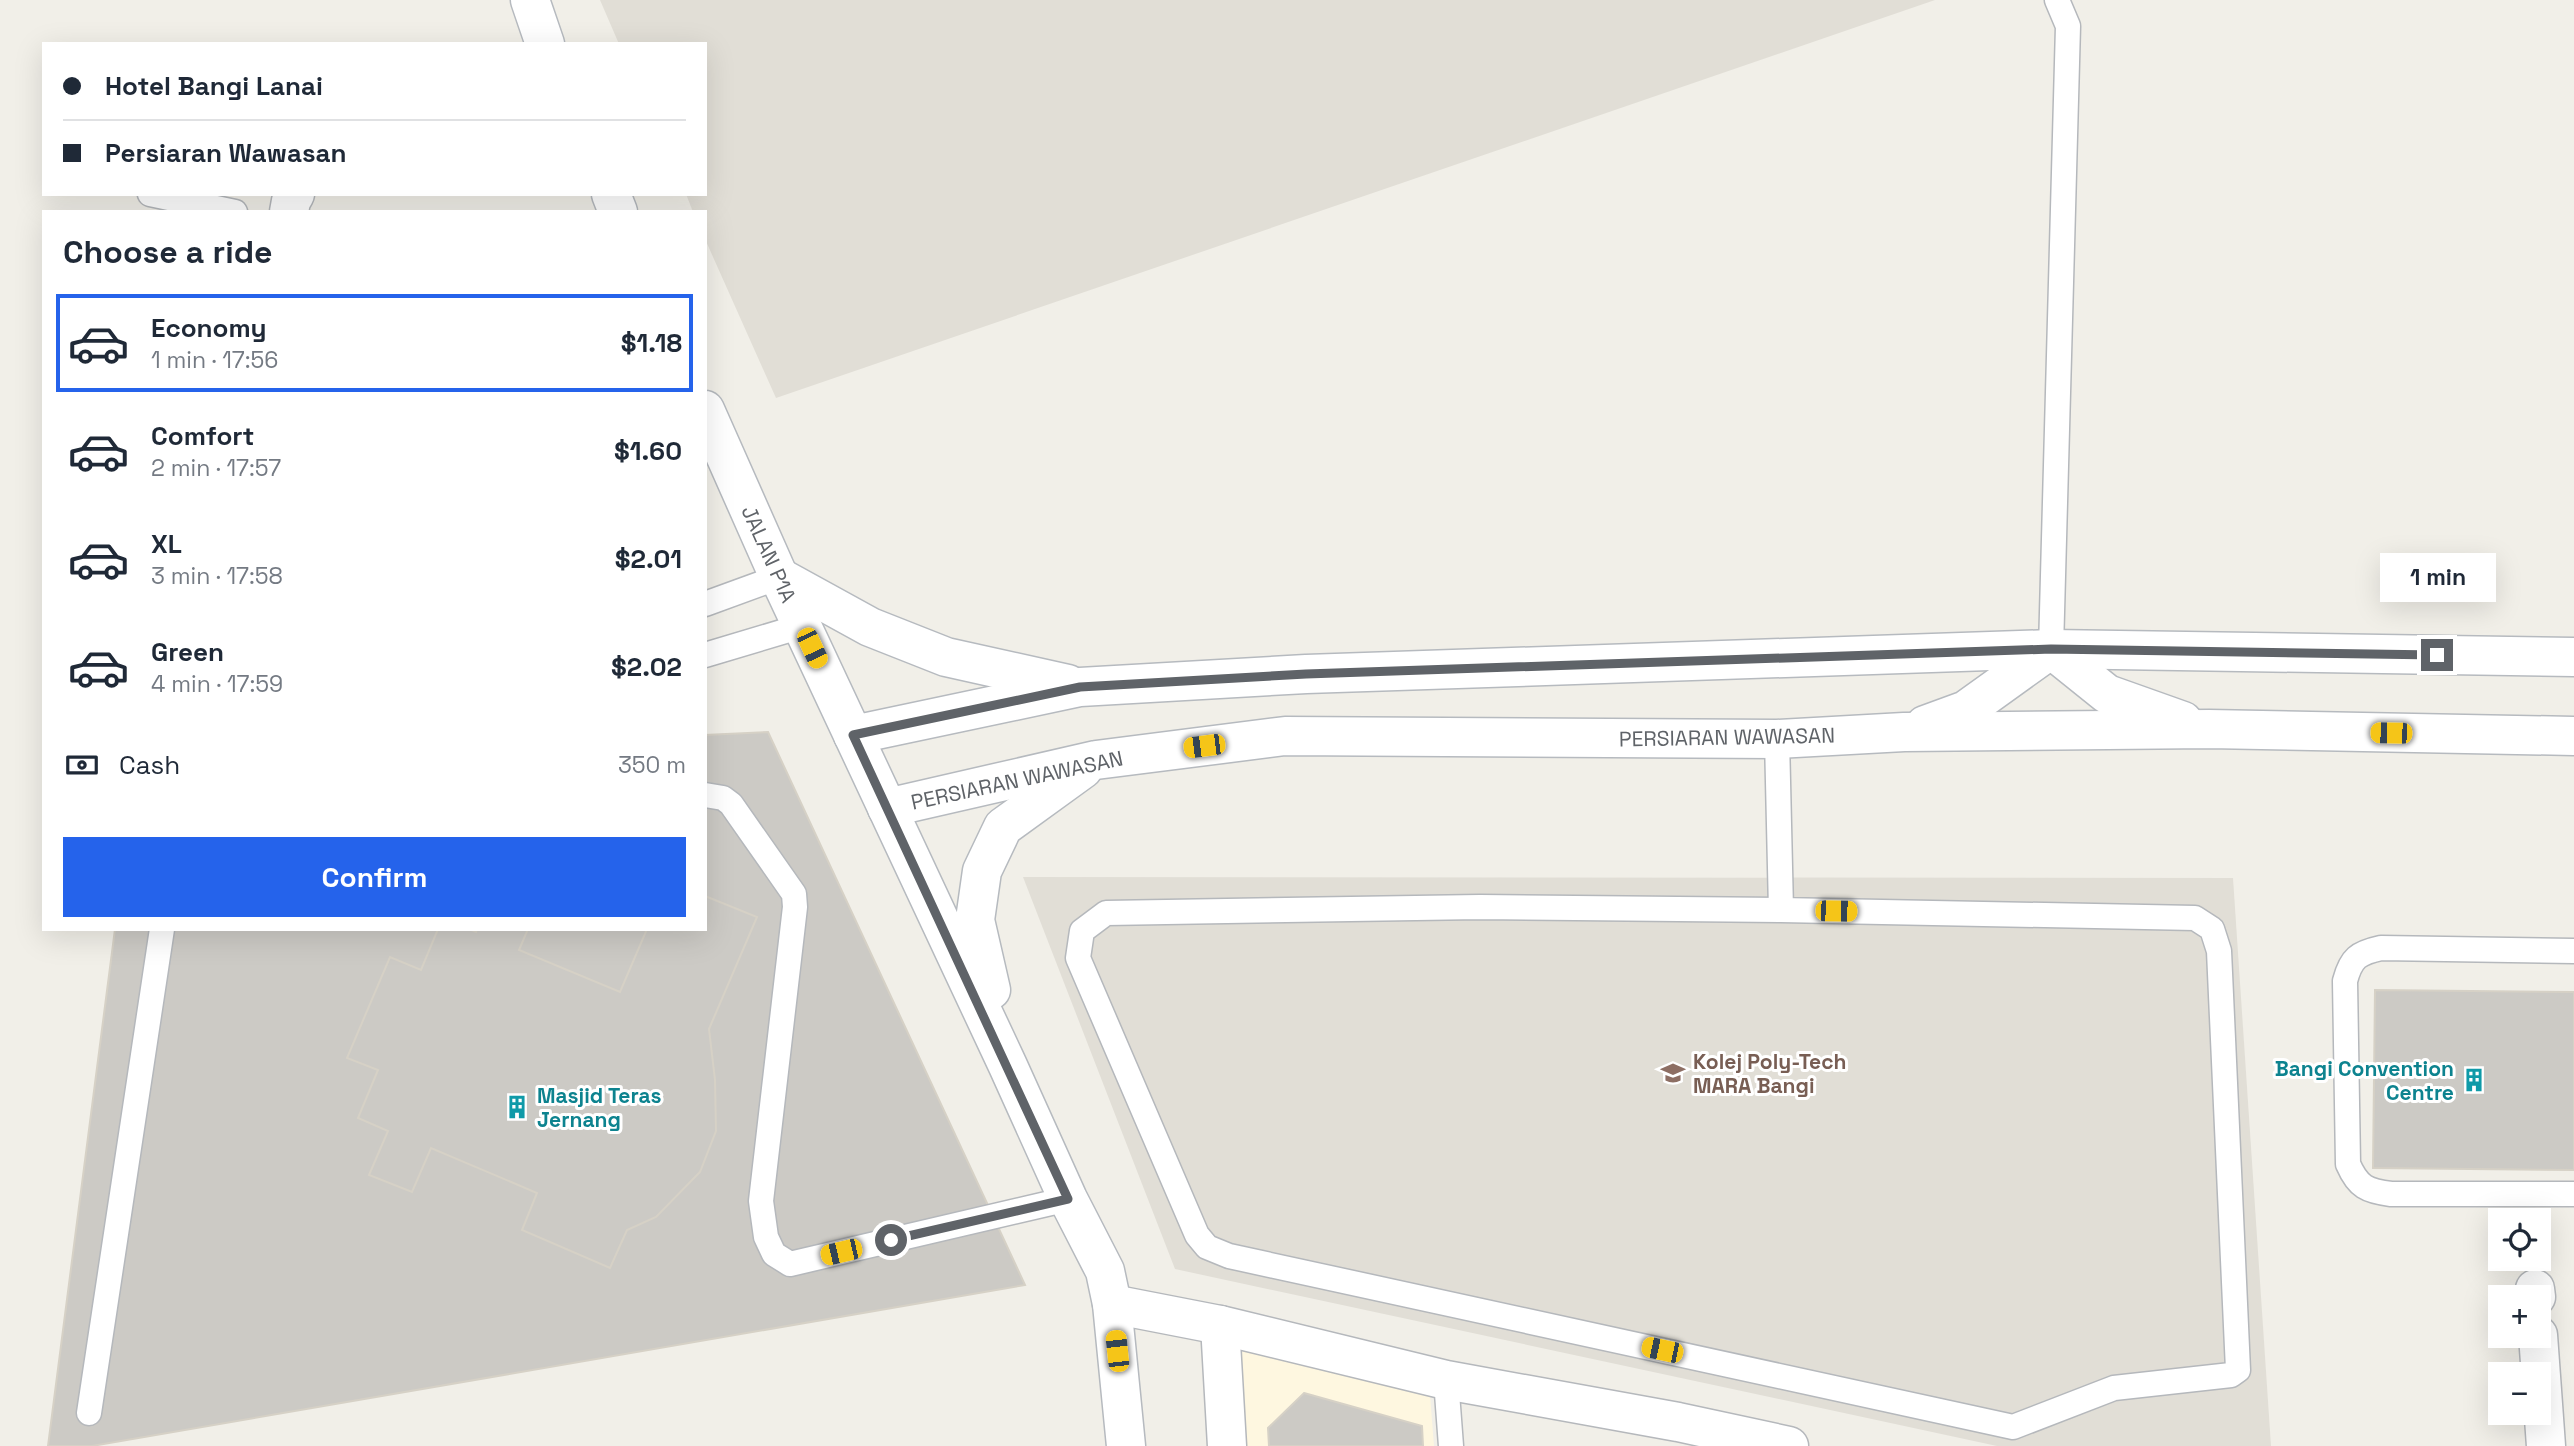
<!DOCTYPE html>
<html lang="en">
<head>
<meta charset="utf-8">
<style>
  :root { --surface:#fff; --page:#f6f6f7; --text:#1f2937; --muted:#747a83; --line:#e0e1e3; --accent:#2563eb }
  body { margin:0; font-family:"Space Grotesk",sans-serif; background:var(--page); color:var(--text); height:100vh; display:flex; flex-direction:column; font-size:26px; white-space:nowrap }
  * { box-sizing:border-box; margin:0 }
  p { font-size:23px; color:var(--muted) }
  .icon { flex:none; width:38px; height:38px; fill:none; stroke:currentColor; stroke-width:2; stroke-linecap:round; stroke-linejoin:round }
  .map { position:relative; flex:1; overflow:hidden }
  .sheet { position:absolute; left:42px; top:210px; width:665px; height:721px; display:flex; flex-direction:column; background:var(--surface); border-radius:0px; box-shadow:0 7px 28px #0002 }
  .sheet>* { flex:none }
  .top-card { position:absolute; left:42px; top:42px; width:665px; height:154px; border-radius:0px; box-shadow:0 7px 28px #0002; display:grid; align-content:center; height:154px; padding:0 21px; background:var(--surface) }
  .fabs { position:absolute; left:2488px; top:1208px; display:grid; gap:14px }
  .fabs a { display:grid; place-items:center; width:63px; height:63px; border-radius:0px; background:var(--surface); box-shadow:0 7px 28px #0002; font-size:35px }
  .end { position:absolute; width:32px; height:32px; margin:-16px; border:9px solid #5f6368; background:#fff; box-shadow:0 0 0 4px #fff }
  .from { border-radius:50% }
  .bubble { position:absolute; height:49px; border-radius:0px; background:var(--surface); box-shadow:0 7px 28px #0002; font-size:23px; font-weight:600; line-height:49px; text-align:center }
  .car { position:absolute; width:21px; height:42px; margin:-21px -10px; border-radius:9px; box-shadow:0 0 5px 2px #0007; background:linear-gradient(#f5c518 24%,#345 0 40%,#f5c518 0 76%,#345 0 86%,#f5c518 0) }
  .top-card b { display:flex; align-items:center; gap:24px; height:66px; font-size:26px }
  .top-card b+b { border-top:2px solid var(--line) }
  .top-card i { width:18px; height:18px; background:var(--text) }
  ul { padding:0; list-style:none }
  li { display:flex; align-items:center; gap:21px; height:98px; margin:0 14px 10px; padding:0 7px; border:4px solid transparent; border-radius:0px }
  li div { flex:1 }
  li b { display:block; font-size:26px }
  li em { font-style:normal; font-weight:600 }
  li.active { border-color:var(--accent) }
  li>.icon { width:63px; height:63px; stroke-width:1.5 }
  h2 { padding:0 21px; font-size:32px; line-height:84px }
  .pay { display:flex; align-items:center; gap:18px; height:77px; padding:0 21px; font-size:26px }
  .pay p { margin-inline-start:auto }
  .button { display:flex; gap:14px; margin-top:auto; padding:14px 21px }
  .button a { flex:1; height:80px; border-radius:0px; background:var(--accent); color:#fff; font-size:28px; font-weight:600; line-height:80px; text-align:center }
  .map>svg:first-child { display:block }
  .commercial { fill:#fef7e0 }
  .education { fill:#e1ded6 }
  .building { fill:#cccac5; stroke:#d6d1c6; stroke-width:2 }
  .lines { fill:none; stroke-linecap:round; stroke-linejoin:round }
  .service-casing { stroke:#b5b8bc; stroke-width:27 }
  .minor-casing { stroke:#b5b8bc; stroke-width:41 }
  .secondary-casing { stroke:#b6babf; stroke-width:41 }
  .service { stroke:#fff; stroke-width:24 }
  .minor { stroke:#fff; stroke-width:38 }
  .secondary { stroke:#fff; stroke-width:38 }
  .route { stroke:#5f6368; stroke-width:9 }
  .labels { text-anchor:middle; dominant-baseline:central; stroke-width:6; stroke-linejoin:round; paint-order:stroke }
  .street-label { font-size:21px; fill:#5f6368; stroke:#fff }
  .education-label { font-size:21px; font-weight:bold; fill:#785e54; stroke:#fff; text-anchor:start }
  .culture-label { font-size:21px; font-weight:bold; fill:#0d838f; stroke:#fff; text-anchor:end }
</style>
</head>
<body>
<div class="map">
<svg width="2574" height="1446" viewBox="0 0 2574 1446">
  <rect width="100%" height="100%" fill="#f1efe8"/>
  <!-- commercial -->
  <path class="commercial" d="M 1240,1350 L 1430,1395 L 1434,1446 L 1246,1446 Z"/>
  <!-- education -->
  <g class="education">
    <path d="M 600,0 L 1935,0 L 776,398 L 705,239 L 705,212 L 693,212 L 686,194 L 705,194 L 705,44 L 619,44 Z"/>
    <path d="M 1023,877 L 2233,878 L 2271,1446 L 1997,1446 L 1175,1269 Z"/>
  </g>
  <!-- building -->
  <g class="building">
    <path d="M 768,732 L 1025,1285 L 92,1446 L 48,1446 L 115,929 L 705,929 L 705,735 Z"/>
    <path d="M 705,896 L 757,917 L 709,1029 L 715,1080 L 716,1131 L 700,1172 L 656,1217 L 627,1230 L 610,1268 L 522,1230 L 537,1193 L 431,1148 L 412,1192 L 369,1175 L 388,1131 L 358,1118 L 378,1070 L 347,1058 L 390,957 L 421,970 L 438,929 L 469,929 L 476,932 L 477,929 L 528,929 L 519,950 L 620,992 L 647,929 L 705,929 Z"/>
    <path d="M 2375,990 L 2574,992 L 2574,1170 L 2373,1168 Z"/>
    <path d="M 1304,1393 L 1422,1426 L 1423,1446 L 1269,1446 L 1268,1428 Z"/>
  </g>
  <g class="lines">
    <!-- service casing -->
    <g class="service-casing">
      <g id="service">
        <path d="M 150,194 L 235,212"/>
        <path d="M 705,604 L 779,577"/>
        <path d="M 2051,649 L 2068,26 L 2057,0"/>
        <path d="M 705,655 L 802,626"/>
        <path d="M 1777,739 L 1781,910 L 1480,907 L 1106,913 L 1082,931 L 1078,958 L 1197,1235 L 1207,1247 L 1229,1256 L 2013,1427 L 2114,1388 L 2231,1375 L 2238,1370 L 2219,951 L 2212,929 L 2195,918 L 1781,910"/>
        <path d="M 705,795 L 723,798 L 731,804 L 794,894 L 795,907 L 761,1201 L 766,1237 L 774,1254 L 790,1264 L 1068,1199"/>
        <path d="M 2574,951 L 2381,948 C 2358,953 2351,958 2345,981 L 2348,1164 C 2358,1187 2367,1191 2391,1194 L 2574,1194"/>
        <path d="M 1446,1380 L 1451,1446"/>
        <path d="M 89,1413 L 162,929"/>
      </g>
    </g>
    <!-- minor casing -->
    <g class="minor-casing">
      <g id="minor">
        <path d="M 289,212 L 291,201 L 295,194"/>
        <path d="M 2535,1289 L 2536,1297"/>
        <path d="M 1112,1304 L 1220,1325 L 1446,1380 L 1678,1422 L 1789,1446"/>
        <path d="M 1220,1325 L 1227,1446"/>
        <path d="M 2538,1335 L 2546,1446"/>
      </g>
    </g>
    <!-- secondary casing -->
    <g class="secondary-casing">
      <g id="secondary">
        <path d="M 530,0 L 545,44"/>
        <path d="M 611,194 L 618,212"/>
        <path d="M 705,410 L 779,577 L 1008,1066 L 1068,1199 L 1105,1271 L 1112,1304 L 1126,1446"/>
        <path d="M 779,577 L 870,627 L 946,657 L 1068,684"/>
        <path d="M 2051,649 L 2107,694 L 2183,721"/>
        <path d="M 1925,725 L 1966,710 L 2051,649"/>
        <path d="M 853,735 L 1080,687 L 1306,674 L 2051,649 L 2574,657"/>
        <path d="M 887,808 L 1096,760 L 1285,736 L 1777,739 L 1904,732 L 2209,729 L 2574,736"/>
        <path d="M 991,990 L 975,920 L 982,871 L 1003,827 L 1083,769"/>
      </g>
    </g>
    <!-- service -->
    <use href="#service" class="service"/>
    <!-- minor -->
    <use href="#minor" class="minor"/>
    <!-- secondary -->
    <use href="#secondary" class="secondary"/>
  </g>
  <g class="lines">
    <!-- route -->
    <path class="route" d="M 891,1240 L 1068,1199 L 853,735 L 1080,687 L 1306,674 L 2051,649 L 2437,655"/>
  </g>
  <!-- icons -->
  <defs>
    <g id="university-bare" transform="scale(1.89)"><path d="M0-5L7-2L0 1L-7-2ZM-4 1L0 2.5L4 1V4Q0 6-4 4Z" fill="#8d6e63" stroke="#fff" stroke-width="2.5" paint-order="stroke"/></g>
    <g id="building-bare" transform="scale(1.89)"><path d="M-4-6H4V6H1V3H-1V6H-4ZM-2.5-4.3h1.7v1.8h-1.7ZM.8-4.3h1.7v1.8H.8ZM-2.5-1h1.7V.8h-1.7ZM.8-1h1.7V.8H.8Z" fill="#0f9aa8" stroke="#fff" stroke-width="2.5" paint-order="stroke"/></g>
  </defs>
  <g fill-rule="evenodd">
    <use href="#university-bare" x="1673" y="1073"/>
    <use href="#building-bare" x="2474" y="1080"/>
    <use href="#building-bare" x="517" y="1107"/>
  </g>
  <g class="labels">
    <!-- street labels -->
    <g class="street-label">
      <text transform="translate(769 554) rotate(66)">JALAN P1A</text>
      <text transform="translate(1727 737) rotate(-1)">PERSIARAN WAWASAN</text>
      <text transform="translate(1017 780) rotate(-12)">PERSIARAN WAWASAN</text>
    </g>
    <!-- education labels -->
    <g class="education-label">
      <text x="1693" y="1061">Kolej Poly-Tech<tspan x="1693" dy="24">MARA Bangi</tspan></text>
    </g>
    <!-- culture labels -->
    <g class="culture-label">
      <text x="2454" y="1068">Bangi Convention<tspan x="2454" dy="24">Centre</tspan></text>
      <text x="537" y="1095" text-anchor="start">Masjid Teras<tspan x="537" dy="24">Jernang</tspan></text>
    </g>
  </g>
</svg>
<div class="fabs">
<a><svg class="icon" aria-label="locate" viewBox="0 0 24 24"><circle cx="12" cy="12" r="6"/><path d="M12 2v4M12 18v4M2 12h4M18 12h4"/></svg></a>
<a>+</a>
<a>−</a>
</div>
<i class="end from" style="left:891px;top:1240px"></i>
<i class="end" style="left:2437px;top:655px"></i>
<div class="bubble" style="left:2380px;top:553px;width:116px">1 min</div>
<i class="car" style="left:812px;top:648px;rotate:155deg"></i>
<i class="car" style="left:2391px;top:733px;rotate:271deg"></i>
<i class="car" style="left:1204px;top:746px;rotate:263deg"></i>
<i class="car" style="left:1836px;top:911px;rotate:91deg"></i>
<i class="car" style="left:841px;top:1252px;rotate:257deg"></i>
<i class="car" style="left:1662px;top:1350px;rotate:282deg"></i>
<i class="car" style="left:1117px;top:1351px;rotate:354deg"></i>
<div class="top-card">
<b><i class="from"></i>Hotel Bangi Lanai</b>
<b><i></i>Persiaran Wawasan</b>
</div>
<section class="sheet">
<h2>Choose a ride</h2>
<ul>
<li class="active"><svg class="icon" aria-label="car" viewBox="0 0 24 24"><path d="M5 17H2v-5l4-1 3-4h7l3 4 3 1v5h-3M9 17h6M6 11h13"/><circle cx="7" cy="17" r="2"/><circle cx="17" cy="17" r="2"/></svg><div><b>Economy</b><p>1 min · 17:56</p></div><em>$1.18</em></li>
<li><svg class="icon" aria-label="car" viewBox="0 0 24 24"><path d="M5 17H2v-5l4-1 3-4h7l3 4 3 1v5h-3M9 17h6M6 11h13"/><circle cx="7" cy="17" r="2"/><circle cx="17" cy="17" r="2"/></svg><div><b>Comfort</b><p>2 min · 17:57</p></div><em>$1.60</em></li>
<li><svg class="icon" aria-label="car" viewBox="0 0 24 24"><path d="M5 17H2v-5l4-1 3-4h7l3 4 3 1v5h-3M9 17h6M6 11h13"/><circle cx="7" cy="17" r="2"/><circle cx="17" cy="17" r="2"/></svg><div><b>XL</b><p>3 min · 17:58</p></div><em>$2.01</em></li>
<li><svg class="icon" aria-label="car" viewBox="0 0 24 24"><path d="M5 17H2v-5l4-1 3-4h7l3 4 3 1v5h-3M9 17h6M6 11h13"/><circle cx="7" cy="17" r="2"/><circle cx="17" cy="17" r="2"/></svg><div><b>Green</b><p>4 min · 17:59</p></div><em>$2.02</em></li>
</ul>
<div class="pay"><svg class="icon" aria-label="cash" viewBox="0 0 24 24"><path d="M3 7h18v10H3z"/><circle cx="12" cy="12" r="2"/></svg>Cash<p>350 m</p></div>
<div class="button"><a>Confirm</a></div>
</section>
</div>
</body>
</html>
